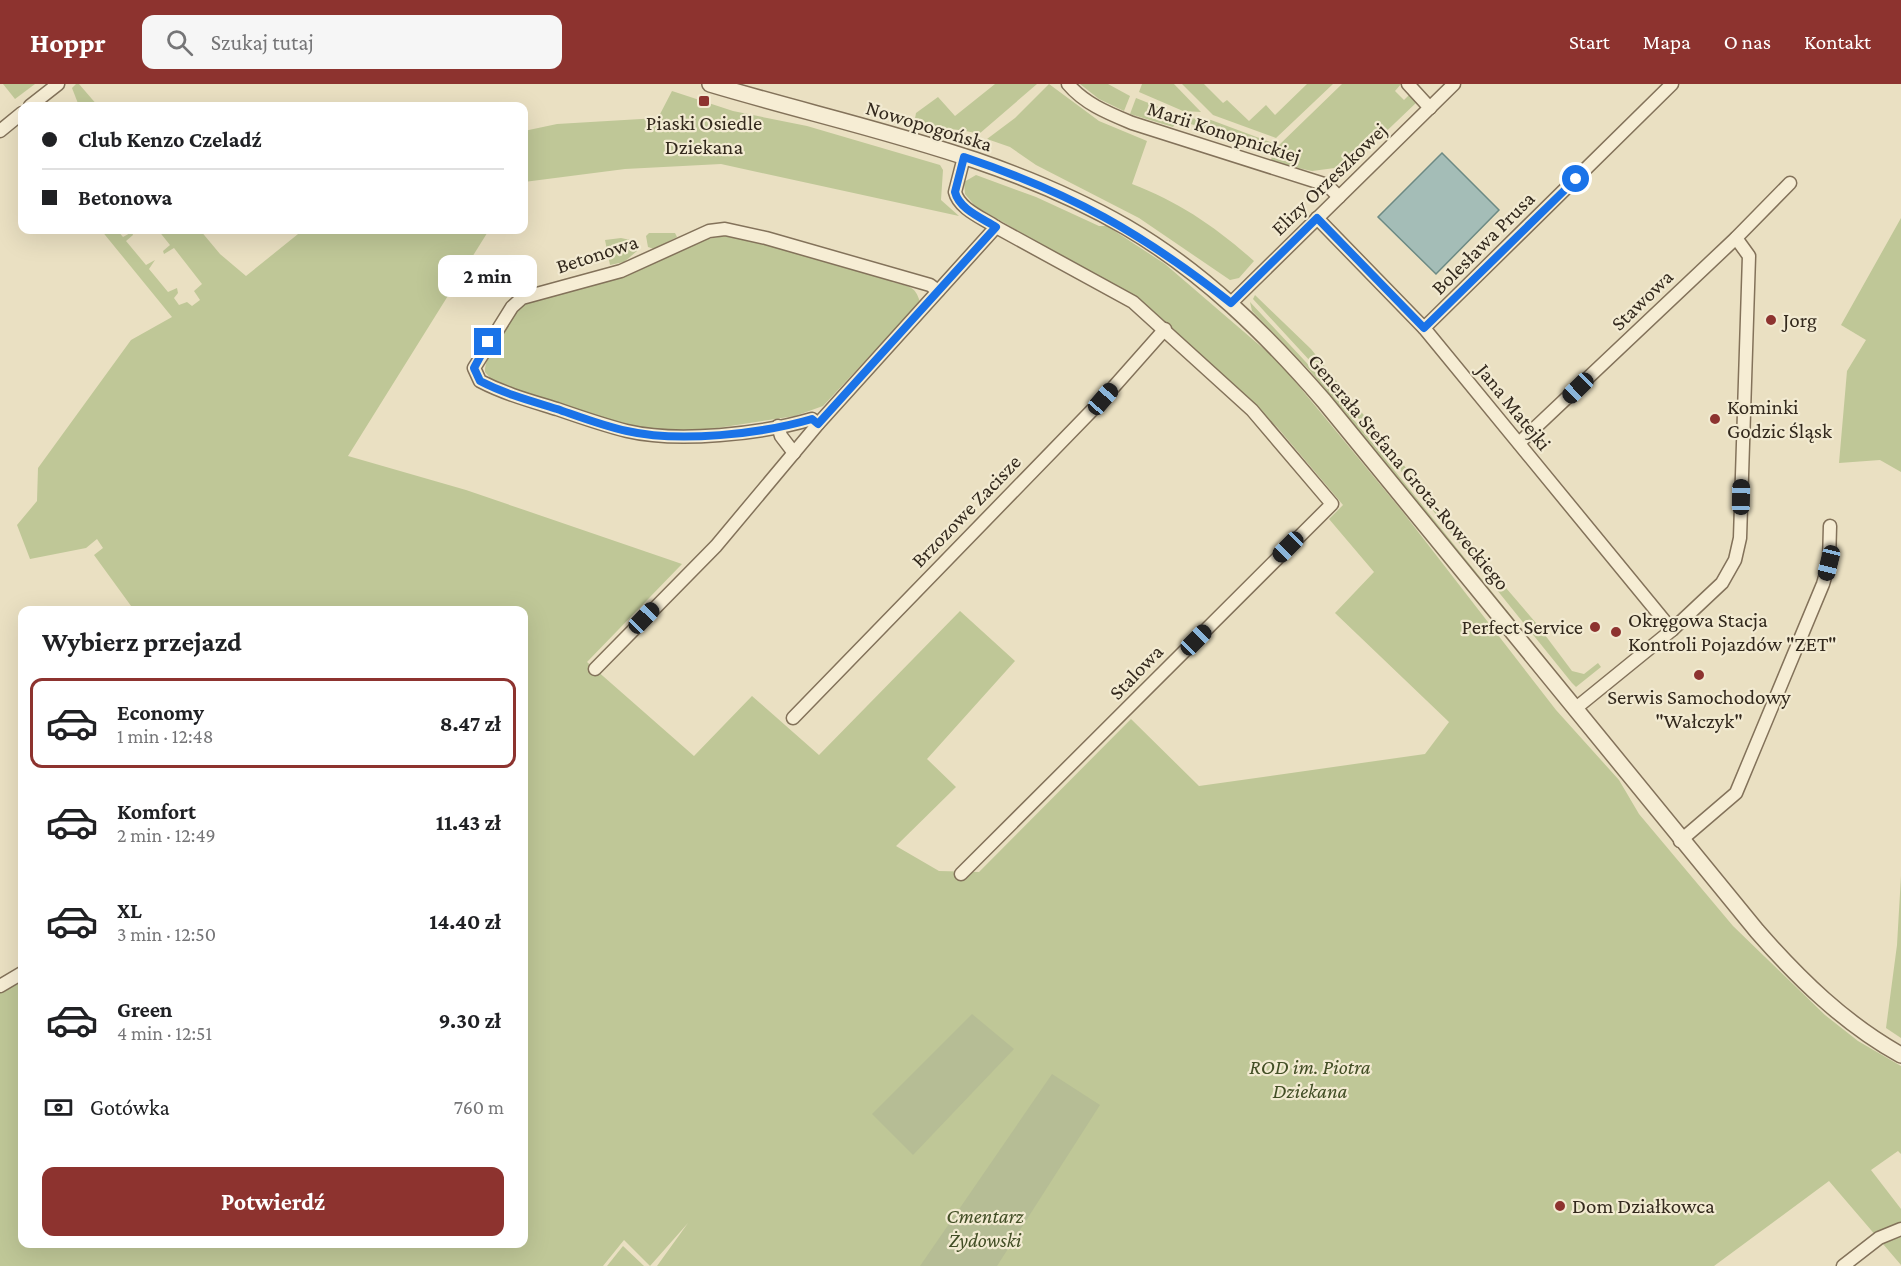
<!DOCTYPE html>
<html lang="pl">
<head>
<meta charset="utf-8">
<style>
  :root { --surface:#fff; --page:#f6f6f6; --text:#202124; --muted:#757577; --line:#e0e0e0; --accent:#8d332f }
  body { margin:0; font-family:"Crimson Pro",serif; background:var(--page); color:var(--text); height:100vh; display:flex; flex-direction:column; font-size:22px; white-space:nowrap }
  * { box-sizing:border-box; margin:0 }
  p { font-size:20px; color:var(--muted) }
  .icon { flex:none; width:33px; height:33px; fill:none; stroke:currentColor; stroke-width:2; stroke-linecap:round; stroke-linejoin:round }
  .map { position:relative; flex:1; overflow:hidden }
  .drawer { position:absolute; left:18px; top:522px; width:510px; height:642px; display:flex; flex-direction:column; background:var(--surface); border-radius:12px; box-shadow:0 6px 24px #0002 }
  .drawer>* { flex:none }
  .top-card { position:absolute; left:18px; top:18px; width:510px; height:132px; border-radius:12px; box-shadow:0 6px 24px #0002; display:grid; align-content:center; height:132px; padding:0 24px; background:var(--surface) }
  .end { position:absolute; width:27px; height:27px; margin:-14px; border:8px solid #1a73e8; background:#fff; box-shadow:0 0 0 3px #fff }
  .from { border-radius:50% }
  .bubble { position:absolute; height:42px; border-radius:12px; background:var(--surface); box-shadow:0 6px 24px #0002; font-size:20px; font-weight:700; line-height:42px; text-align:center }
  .car { position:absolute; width:18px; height:36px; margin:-18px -9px; border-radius:8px; box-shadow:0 0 4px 2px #0007; background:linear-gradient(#222 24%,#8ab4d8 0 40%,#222 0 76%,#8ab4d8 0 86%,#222 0) }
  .top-card b { display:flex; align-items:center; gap:21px; height:57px; font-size:22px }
  .top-card b+b { border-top:2px solid var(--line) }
  .top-card i { width:15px; height:15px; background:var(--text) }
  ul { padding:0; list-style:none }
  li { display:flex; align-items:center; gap:18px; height:90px; margin:0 12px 9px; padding:0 12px; border:3px solid transparent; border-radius:12px }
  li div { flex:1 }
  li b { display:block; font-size:22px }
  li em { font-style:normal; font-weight:700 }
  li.active { border-color:var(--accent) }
  li>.icon { width:54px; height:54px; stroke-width:1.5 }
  h2 { padding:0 24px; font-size:27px; line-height:72px }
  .pay { display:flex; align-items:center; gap:15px; height:66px; padding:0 24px; font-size:22px }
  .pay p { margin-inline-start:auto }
  .cta { display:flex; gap:12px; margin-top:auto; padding:12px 24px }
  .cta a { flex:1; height:69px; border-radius:12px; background:var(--accent); color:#fff; font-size:24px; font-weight:700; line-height:69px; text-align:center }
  header { display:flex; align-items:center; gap:36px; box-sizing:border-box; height:84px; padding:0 30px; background:var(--accent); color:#fff }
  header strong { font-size:28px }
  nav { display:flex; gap:33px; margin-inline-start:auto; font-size:21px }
  .search { width:420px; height:54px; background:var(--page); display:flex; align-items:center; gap:15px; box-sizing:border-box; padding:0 21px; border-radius:12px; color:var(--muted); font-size:22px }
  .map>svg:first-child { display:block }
  .green { fill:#bfc797 }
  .cemetery { fill:#b6bd95 }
  .water { fill:#a4bdb7; stroke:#6c8a84; stroke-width:1.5 }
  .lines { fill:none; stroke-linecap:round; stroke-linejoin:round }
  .minor-casing { stroke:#83725a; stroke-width:15 }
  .tertiary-casing { stroke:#83725a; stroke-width:18 }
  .minor { stroke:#f6edd4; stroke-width:12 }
  .tertiary { stroke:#f6edd4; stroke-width:15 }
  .route { stroke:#1a73e8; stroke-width:8 }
  .poi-dot { fill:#8d332f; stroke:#f2ead1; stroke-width:2 }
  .labels { text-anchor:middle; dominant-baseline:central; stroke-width:4.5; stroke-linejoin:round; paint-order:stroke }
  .poi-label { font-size:21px; fill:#33291d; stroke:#f2ead1; text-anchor:start }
  .street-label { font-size:21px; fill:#33291d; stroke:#f2ead1 }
  .park-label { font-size:21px; font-style:italic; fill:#424e25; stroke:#f2ead1 }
</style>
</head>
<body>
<header>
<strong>Hoppr</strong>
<div class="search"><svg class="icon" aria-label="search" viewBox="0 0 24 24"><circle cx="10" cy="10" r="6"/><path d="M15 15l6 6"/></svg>Szukaj tutaj</div>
<nav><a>Start</a><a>Mapa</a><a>O nas</a><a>Kontakt</a></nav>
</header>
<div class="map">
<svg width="1901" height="1182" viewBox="0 0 1901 1182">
  <rect width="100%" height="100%" fill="#eae0c2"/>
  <!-- green -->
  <g class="green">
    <path d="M 3,0 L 35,0 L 15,15 Z"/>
    <path d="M 76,0 L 79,0 L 98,22 L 79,22 L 72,4 Z"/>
    <path d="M 995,0 L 1037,0 L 979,50 C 957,44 936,45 914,40 L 916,29 L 938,13 L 955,32 Z"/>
    <path d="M 1049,0 L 1099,37 L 1147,57 L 1132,100 C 1179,118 1216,143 1254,177 L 1239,194 L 1230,196 L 1139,134 L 1036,81 L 1010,63 L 987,55 L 1015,34 Z"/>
    <path d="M 1080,0 L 1108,0 L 1130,12 L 1124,27 L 1099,15 Z"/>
    <path d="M 1142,0 L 1174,0 L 1201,28 L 1183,27 L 1139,8 Z"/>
    <path d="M 1182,0 L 1204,0 L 1223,19 L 1227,16 L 1249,37 L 1266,21 L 1275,31 L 1307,0 L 1333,0 L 1276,54 L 1213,31 Z"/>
    <path d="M 1342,0 L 1401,0 L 1395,7 L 1404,16 L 1410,10 L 1418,17 L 1350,82 L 1312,87 L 1271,78 L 1272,70 L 1278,62 Z"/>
    <path d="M 672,7 L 733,27 L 807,42 L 940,81 L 943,86 L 941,116 L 959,132 L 721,80 L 625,85 L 524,98 L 524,47 L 557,40 L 658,34 Z"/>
    <path d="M 1136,14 L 1181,32 L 1173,43 L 1130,30 Z"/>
    <path d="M 1187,34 L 1211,36 L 1273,59 L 1266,66 L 1185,38 Z"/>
    <path d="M 976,91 L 1036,113 L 1099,142 L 1107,142 L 1165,180 L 1279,278 L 1402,427 L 1556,626 L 1619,696 L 1639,730 L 1733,842 L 1825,931 L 1858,957 L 1901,982 L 1901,1070 L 1898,1067 L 1871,1086 L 1901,1125 L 1901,1181 L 1829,1097 L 1714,1182 L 657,1182 L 688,1139 L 650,1182 L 624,1156 L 603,1182 L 0,1182 L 0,907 L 22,897 L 22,1160 L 524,1160 L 524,526 L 134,526 L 94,471 L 103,464 L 97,455 L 86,464 L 30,475 L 17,441 L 37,417 L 38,384 L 131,256 L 172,233 L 101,146 L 117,146 L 123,153 L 132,148 L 133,151 L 126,157 L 146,181 L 155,176 L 149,185 L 168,208 L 177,204 L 178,209 L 174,214 L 179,221 L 187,218 L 192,222 L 200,216 L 194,207 L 202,200 L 174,164 L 164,170 L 163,167 L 170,161 L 158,146 L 200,146 L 220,170 L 246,192 L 303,146 L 489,146 L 348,372 L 466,406 L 682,480 L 587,578 L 694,672 L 752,612 L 819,671 L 960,527 L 1015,577 L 927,675 L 956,703 L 896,762 L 939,787 L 979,788 L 1131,635 L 1199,702 L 1425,670 L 1449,638 L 1335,529 L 1374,488 L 1329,435 L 1343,421 L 1277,343 L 1136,215 L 975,122 L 965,110 L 964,98 Z"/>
    <path d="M 1901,134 L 1901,388 L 1880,376 L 1839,379 L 1847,287 L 1866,256 L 1841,241 Z"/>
    <path d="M 649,149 L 675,149 L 677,153 L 654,165 L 648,163 L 646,152 Z"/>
    <path d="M 725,152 L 769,160 L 867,190 L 892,195 L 892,198 C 909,203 915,201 920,218 L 823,322 L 795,332 L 698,347 L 650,346 L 612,337 L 516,306 L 492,296 L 485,288 C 484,271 511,230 525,220 L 634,187 L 708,155 Z"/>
    <path d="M 621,154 L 635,157 L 637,167 L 624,178 L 610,181 L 605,156 Z"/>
    <path d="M 1255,211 L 1311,265 L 1446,434 L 1536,539 L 1572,587 L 1584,590 L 1598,579 L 1601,583 L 1576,603 L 1572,599 L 1355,330 L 1311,278 L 1253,215 Z"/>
    <path d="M 1250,218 L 1317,290 L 1570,605 L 1310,287 L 1252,227 Z"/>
    <path d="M 1901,792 L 1901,954 L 1886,944 L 1897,861 Z"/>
    <path d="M 623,1162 L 644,1182 L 607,1182 Z"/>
  </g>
  <!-- cemetery -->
  <g class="cemetery">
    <path d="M 972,930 L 1014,965 L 913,1071 L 872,1030 Z"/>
    <path d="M 1052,990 L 1100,1021 L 997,1182 L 920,1182 Z"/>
  </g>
  <!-- water -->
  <path class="water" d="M 1442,69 L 1499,126 L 1436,190 L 1378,133 Z"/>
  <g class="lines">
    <!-- minor casing -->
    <g class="minor-casing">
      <g id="minor">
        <path d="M 1068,0 C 1085,20 1108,29 1132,39 L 1327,101 L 1339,113"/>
        <path d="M 1408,0 L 1430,24"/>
        <path d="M 30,22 L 58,0"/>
        <path d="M 0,47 L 22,29"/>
        <path d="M 1317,134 L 1424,244 L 1672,546"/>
        <path d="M 1231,219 L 1454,0"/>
        <path d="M 1424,244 L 1672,0"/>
        <path d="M 818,340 L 812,335 C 761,350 678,359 627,347 C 603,341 580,333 557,325 C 531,317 505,310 480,297 L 474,284 L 512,223 L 522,214 L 621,187 L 709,147 L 725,145 L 766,154 L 930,201 L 938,207"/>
        <path d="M 778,342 L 781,352 L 794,369"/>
        <path d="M 1519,359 L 1736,154 L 1790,99"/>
        <path d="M 595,585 L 716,462 L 818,340 L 996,143 C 983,134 959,125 955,108 L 964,73"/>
        <path d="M 1576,624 L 1672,546 L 1722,499 L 1735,476 L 1740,454 L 1749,172 L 1736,154"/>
        <path d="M 793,634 L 1103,315 L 1165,245"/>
        <path d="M 1680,757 L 1736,709 L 1823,500 L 1829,479 L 1830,442"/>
        <path d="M 961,790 L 1332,420 L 1252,326 L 1133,218 L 996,143"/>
        <path d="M 0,902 L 22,889"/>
        <path d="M 1843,1182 L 1879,1154 L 1901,1145"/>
      </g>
    </g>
    <!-- tertiary casing -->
    <g class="tertiary-casing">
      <path id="tertiary" d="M 710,0 C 850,42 999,69 1126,143 C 1203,188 1266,250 1324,317 L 1757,847 C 1799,895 1845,940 1901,971"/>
    </g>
    <!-- minor -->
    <use href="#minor" class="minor"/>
    <!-- tertiary -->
    <use href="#tertiary" class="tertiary"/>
  </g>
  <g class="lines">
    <!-- route -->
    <path class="route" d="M 488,258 L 474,284 L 480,297 C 505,310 531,317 557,325 C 580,333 603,342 627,347 C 679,359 761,350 812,335 L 818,340 L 996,143 C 982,134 959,125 955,108 L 964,73 C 1071,109 1142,149 1231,219 L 1317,134 L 1424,244 L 1576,95"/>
  </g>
  <!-- markers -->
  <g class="poi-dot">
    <rect x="698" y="11" width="12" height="12" rx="3"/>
    <circle cx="1771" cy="236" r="6"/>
    <circle cx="1715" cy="335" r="6"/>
    <circle cx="1595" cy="543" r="6"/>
    <circle cx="1616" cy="548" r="6"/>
    <circle cx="1699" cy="591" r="6"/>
    <circle cx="1560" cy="1122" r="6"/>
  </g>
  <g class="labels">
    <!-- poi labels -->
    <g class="poi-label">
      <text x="704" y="39" text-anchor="middle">Piaski Osiedle<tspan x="704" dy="24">Dziekana</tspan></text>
      <text x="1783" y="236">Jorg</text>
      <text x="1727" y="323">Kominki<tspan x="1727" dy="24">Godzic Śląsk</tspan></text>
      <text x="1628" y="536">Okręgowa Stacja<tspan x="1628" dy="24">Kontroli Pojazdów "ZET"</tspan></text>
      <text x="1583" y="543" text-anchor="end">Perfect Service</text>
      <text x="1699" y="613" text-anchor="middle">Serwis Samochodowy<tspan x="1699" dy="24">"Wałczyk"</tspan></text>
      <text x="1572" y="1122">Dom Działkowca</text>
    </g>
    <!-- street labels -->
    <g class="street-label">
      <text transform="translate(929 42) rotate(17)">Nowopogońska</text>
      <text transform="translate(1224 48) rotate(18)">Marii Konopnickiej</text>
      <text transform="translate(1329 95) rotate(-44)">Elizy Orzeszkowej</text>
      <text transform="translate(1483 159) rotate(-45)">Bolesława Prusa</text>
      <text transform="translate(597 170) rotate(-18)">Betonowa</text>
      <text transform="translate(1642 216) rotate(-44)">Stawowa</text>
      <text transform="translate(1514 323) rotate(51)">Jana Matejki</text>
      <text transform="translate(1409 388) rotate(50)">Generała Stefana Grota-Roweckiego</text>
      <text transform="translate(966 427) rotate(-46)">Brzozowe Zacisze</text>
      <text transform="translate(1136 588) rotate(-46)">Stalowa</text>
    </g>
    <!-- park labels -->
    <g class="park-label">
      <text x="1310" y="983">ROD im. Piotra<tspan x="1310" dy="24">Dziekana</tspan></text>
      <text x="985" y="1132">Cmentarz<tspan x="985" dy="24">Żydowski</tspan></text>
    </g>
  </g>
</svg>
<i class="end from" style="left:1576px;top:95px"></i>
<i class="end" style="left:488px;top:258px"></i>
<div class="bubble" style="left:438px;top:171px;width:99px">2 min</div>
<i class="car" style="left:1578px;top:304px;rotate:226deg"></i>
<i class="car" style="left:1103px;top:315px;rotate:41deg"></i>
<i class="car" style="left:1741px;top:413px;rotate:1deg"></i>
<i class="car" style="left:1288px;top:463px;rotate:225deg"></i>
<i class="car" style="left:1829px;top:479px;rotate:194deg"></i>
<i class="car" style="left:644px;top:534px;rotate:44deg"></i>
<i class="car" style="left:1196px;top:556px;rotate:45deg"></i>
<div class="top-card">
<b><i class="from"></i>Club Kenzo Czeladź</b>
<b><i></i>Betonowa</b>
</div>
<section class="drawer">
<h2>Wybierz przejazd</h2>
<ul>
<li class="active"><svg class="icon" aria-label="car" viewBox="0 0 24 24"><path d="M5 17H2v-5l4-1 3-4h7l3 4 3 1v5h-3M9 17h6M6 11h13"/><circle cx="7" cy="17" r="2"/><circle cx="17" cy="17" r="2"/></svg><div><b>Economy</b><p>1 min · 12:48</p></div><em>8.47 zł</em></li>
<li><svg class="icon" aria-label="car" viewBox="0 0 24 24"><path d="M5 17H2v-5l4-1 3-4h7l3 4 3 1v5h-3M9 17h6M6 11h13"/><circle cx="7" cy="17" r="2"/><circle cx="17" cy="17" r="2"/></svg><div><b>Komfort</b><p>2 min · 12:49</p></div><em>11.43 zł</em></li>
<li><svg class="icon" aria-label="car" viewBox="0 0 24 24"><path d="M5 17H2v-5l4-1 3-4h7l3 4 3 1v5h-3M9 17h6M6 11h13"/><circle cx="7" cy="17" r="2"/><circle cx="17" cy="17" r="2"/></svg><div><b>XL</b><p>3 min · 12:50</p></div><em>14.40 zł</em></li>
<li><svg class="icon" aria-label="car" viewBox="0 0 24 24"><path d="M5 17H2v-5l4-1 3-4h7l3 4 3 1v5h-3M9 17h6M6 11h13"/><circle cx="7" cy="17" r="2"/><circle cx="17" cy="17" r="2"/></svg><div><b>Green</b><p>4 min · 12:51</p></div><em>9.30 zł</em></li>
</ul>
<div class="pay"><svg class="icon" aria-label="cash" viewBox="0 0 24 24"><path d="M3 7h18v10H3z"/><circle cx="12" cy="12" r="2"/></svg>Gotówka<p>760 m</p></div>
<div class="cta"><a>Potwierdź</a></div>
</section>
</div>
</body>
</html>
